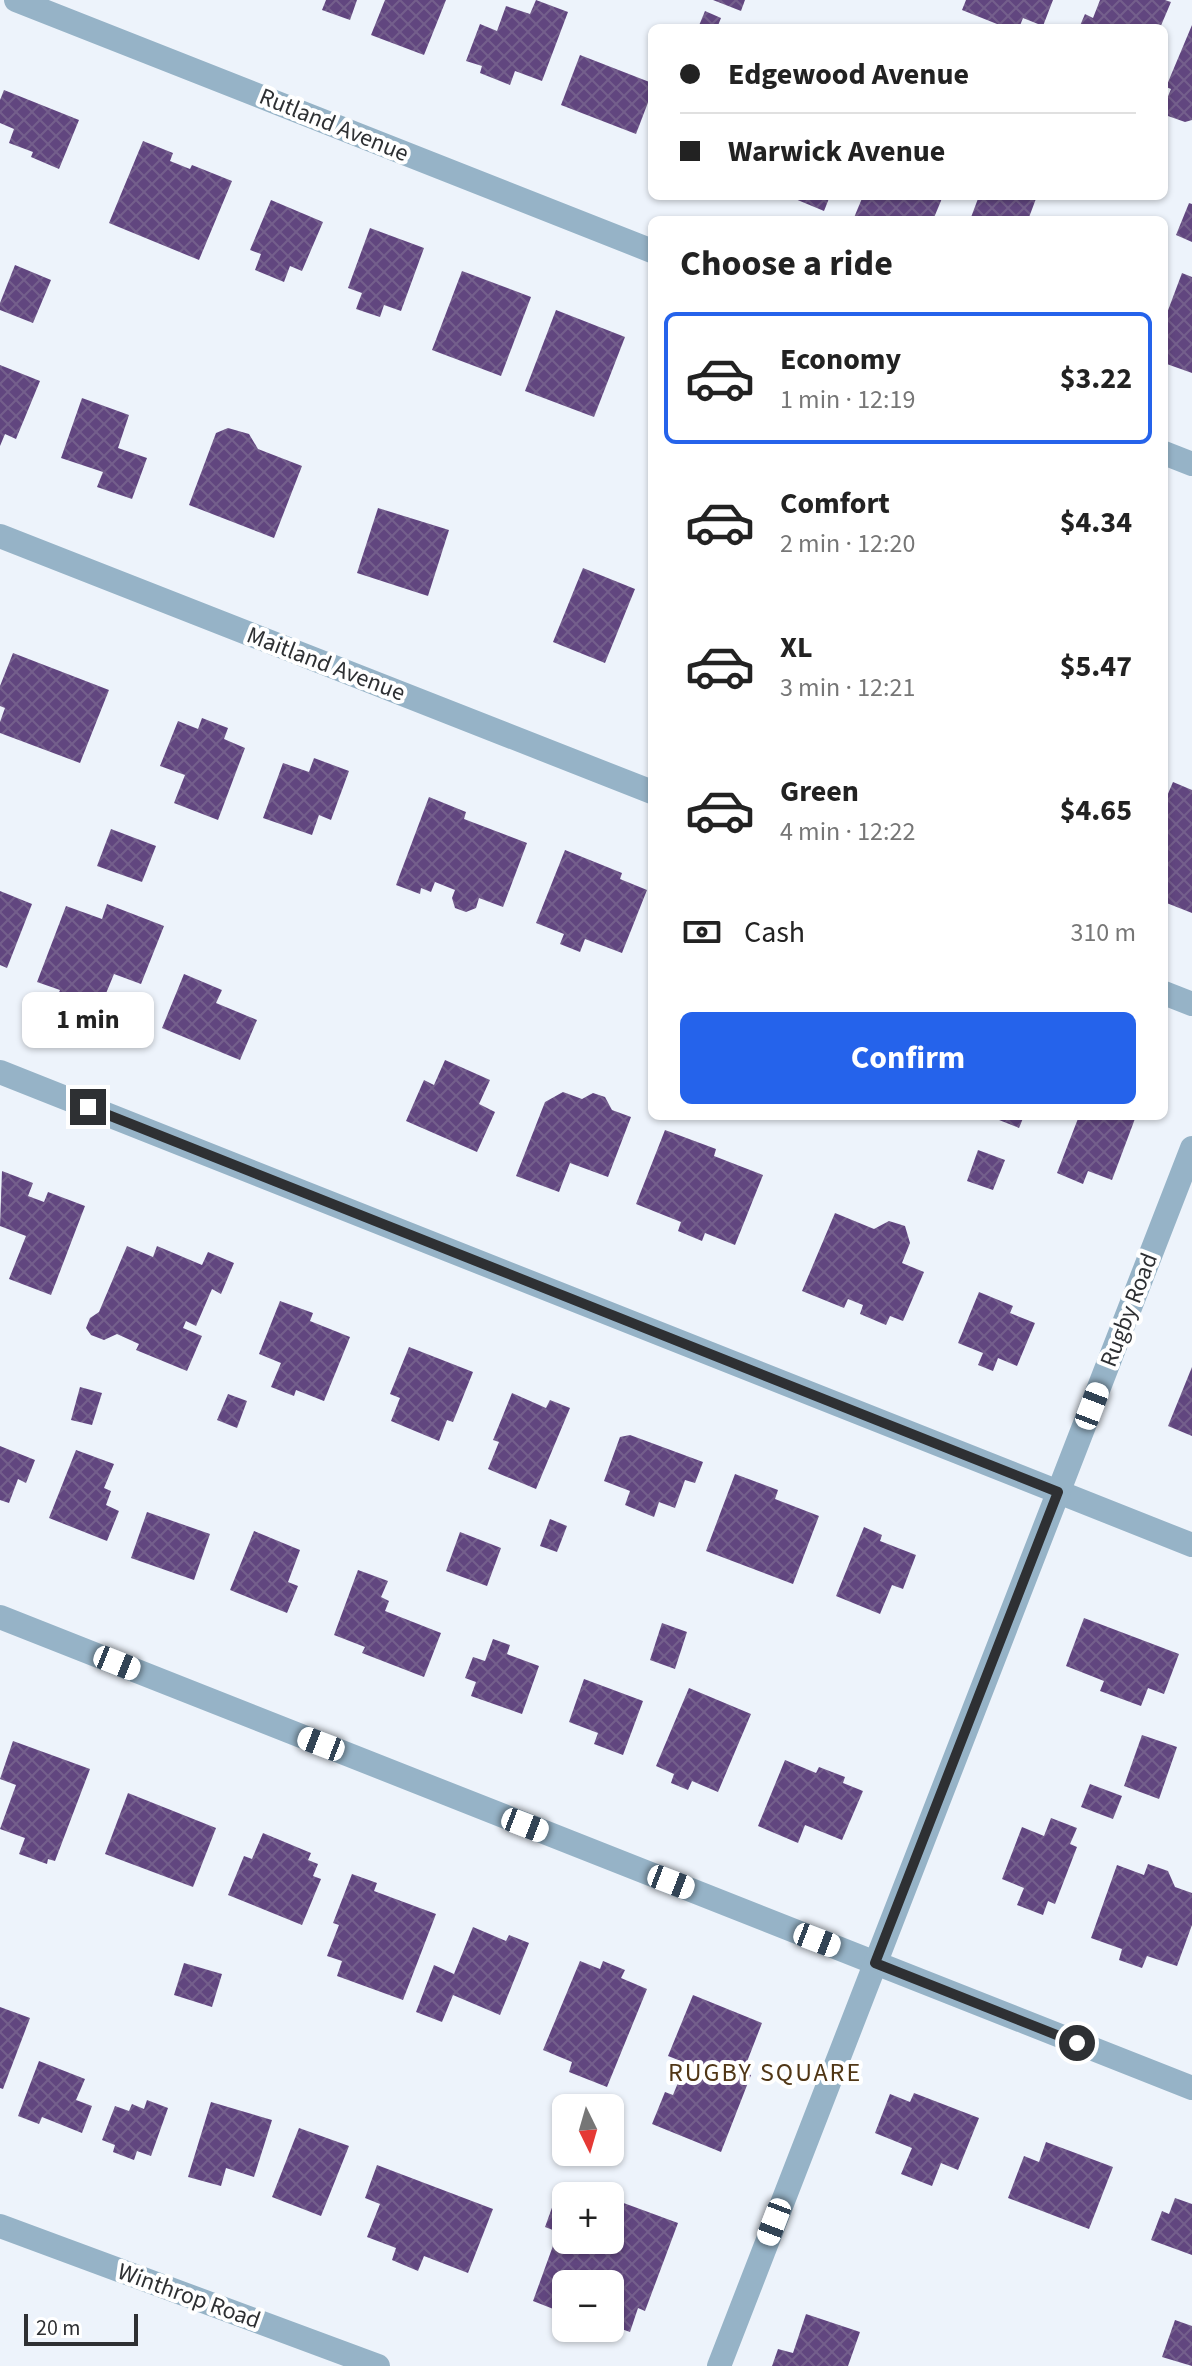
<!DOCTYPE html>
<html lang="en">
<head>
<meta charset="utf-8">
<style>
  :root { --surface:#fff; --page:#f6f6f6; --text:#222; --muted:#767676; --line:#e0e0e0; --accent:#2563eb }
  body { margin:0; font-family:"Source Sans 3",sans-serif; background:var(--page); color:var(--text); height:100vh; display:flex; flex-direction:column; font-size:30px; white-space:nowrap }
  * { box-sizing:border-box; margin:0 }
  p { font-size:26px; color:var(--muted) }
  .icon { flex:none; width:44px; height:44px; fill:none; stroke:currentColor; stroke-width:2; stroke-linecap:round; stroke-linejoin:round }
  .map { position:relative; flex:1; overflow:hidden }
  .panel { position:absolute; left:648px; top:216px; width:520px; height:904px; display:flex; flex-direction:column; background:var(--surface); border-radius:12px; box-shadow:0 2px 6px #0004 }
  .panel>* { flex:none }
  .top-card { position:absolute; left:648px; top:24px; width:520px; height:176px; border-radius:12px; box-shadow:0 2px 6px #0004; display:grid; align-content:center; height:176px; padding:0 32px; background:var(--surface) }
  .needle { width:52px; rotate:175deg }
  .fabs { position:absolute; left:552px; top:2094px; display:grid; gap:16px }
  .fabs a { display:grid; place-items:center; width:72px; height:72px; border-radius:12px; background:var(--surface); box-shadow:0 2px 6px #0004; font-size:40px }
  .scale { position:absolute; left:24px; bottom:20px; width:114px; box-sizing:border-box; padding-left:8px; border:4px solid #2e3033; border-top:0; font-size:22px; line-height:28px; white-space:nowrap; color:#2e3033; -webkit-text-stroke:6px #fff; paint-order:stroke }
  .end { position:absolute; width:36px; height:36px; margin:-18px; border:10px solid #2e3033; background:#fff; box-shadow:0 0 0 4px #fff }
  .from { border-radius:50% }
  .bubble { position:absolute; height:56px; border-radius:12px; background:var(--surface); box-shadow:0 2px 6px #0004; font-size:26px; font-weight:700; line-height:56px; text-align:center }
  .car { position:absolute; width:24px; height:48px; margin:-24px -12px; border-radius:10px; box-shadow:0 0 6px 2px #0007; background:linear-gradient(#fff 24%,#345 0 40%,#fff 0 76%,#345 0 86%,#fff 0) }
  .top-card b { display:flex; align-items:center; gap:28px; height:76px; font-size:30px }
  .top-card b+b { border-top:2px solid var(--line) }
  .top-card i { width:20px; height:20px; background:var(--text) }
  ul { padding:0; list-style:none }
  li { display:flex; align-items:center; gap:24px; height:132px; margin:0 16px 12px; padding:0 16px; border:4px solid transparent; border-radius:12px }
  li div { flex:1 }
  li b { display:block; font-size:30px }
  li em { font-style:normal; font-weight:700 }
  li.active { border-color:var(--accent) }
  li>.icon { width:72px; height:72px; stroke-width:1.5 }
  h2 { padding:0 32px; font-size:36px; line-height:96px }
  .pay { display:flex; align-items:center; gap:20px; height:88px; padding:0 32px; font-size:30px }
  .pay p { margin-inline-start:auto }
  .primary-button { display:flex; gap:16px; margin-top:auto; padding:16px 32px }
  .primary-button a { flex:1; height:92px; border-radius:12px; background:var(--accent); color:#fff; font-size:32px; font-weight:700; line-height:92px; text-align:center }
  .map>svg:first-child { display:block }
  .building { fill:url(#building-cross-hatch) }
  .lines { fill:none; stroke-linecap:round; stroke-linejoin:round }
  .minor { stroke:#96b3c7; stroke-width:24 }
  .route { stroke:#2e3033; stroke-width:10 }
  .labels { text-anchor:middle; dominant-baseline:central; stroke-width:8; stroke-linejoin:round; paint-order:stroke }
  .street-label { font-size:24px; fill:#2e3033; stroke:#fff }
  .neighbourhood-label { font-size:26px; letter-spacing:2px; fill:#503615; stroke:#fff }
</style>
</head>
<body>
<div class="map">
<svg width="1192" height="2366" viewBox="0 0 1192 2366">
  <defs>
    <pattern id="building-cross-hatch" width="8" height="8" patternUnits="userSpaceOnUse" patternTransform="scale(2)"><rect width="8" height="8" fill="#61467f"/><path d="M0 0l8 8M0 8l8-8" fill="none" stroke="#745f8c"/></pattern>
  </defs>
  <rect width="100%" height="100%" fill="#edf3fb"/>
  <!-- building -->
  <g class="building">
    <path d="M 326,0 L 357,0 L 350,20 L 322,10 Z"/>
    <path d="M 385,0 L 446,0 L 424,55 L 371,35 Z"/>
    <path d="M 536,0 L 568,12 L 542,81 L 515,71 L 510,85 L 480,73 L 482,66 L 466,61 L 480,24 L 497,31 L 506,6 L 530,14 Z"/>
    <path d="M 713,0 L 745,0 L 741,11 Z"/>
    <path d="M 966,0 L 1053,0 L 1043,26 L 1023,18 L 1019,28 L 1007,28 L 962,10 Z"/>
    <path d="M 1100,0 L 1165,0 L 1171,2 L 1160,28 L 1079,28 L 1085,14 L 1093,18 Z"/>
    <path d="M 705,11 L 721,18 L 717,28 L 698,28 Z"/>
    <path d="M 1192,25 L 1192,120 L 1185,122 L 1168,116 L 1164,106 L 1171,89 L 1166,87 Z"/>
    <path d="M 580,55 L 652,83 L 652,92 L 636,134 L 561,105 Z"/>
    <path d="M 4,90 L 79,120 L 59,169 L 31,157 L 33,152 L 9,143 L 14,129 L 0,123 L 0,100 Z"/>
    <path d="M 143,141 L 173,153 L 170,161 L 190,169 L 192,165 L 232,181 L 199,260 L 109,223 Z"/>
    <path d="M 788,196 L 830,196 L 824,211 Z"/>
    <path d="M 863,196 L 943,196 L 933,220 L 853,220 Z"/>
    <path d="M 979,196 L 1037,196 L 1028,220 L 970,220 Z"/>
    <path d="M 271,200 L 323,222 L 302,271 L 290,266 L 284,282 L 255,270 L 261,254 L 250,250 Z"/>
    <path d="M 1189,203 L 1192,204 L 1192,242 L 1176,235 Z"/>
    <path d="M 370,228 L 424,248 L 401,311 L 384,305 L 380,317 L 356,309 L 362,293 L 348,288 Z"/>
    <path d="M 15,265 L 51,280 L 33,323 L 0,310 L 0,303 Z"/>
    <path d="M 462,271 L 531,297 L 501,376 L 432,350 Z"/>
    <path d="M 1182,273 L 1192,277 L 1192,373 L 1164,363 L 1164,321 Z"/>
    <path d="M 556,310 L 625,337 L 594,417 L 525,391 Z"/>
    <path d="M 0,365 L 40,381 L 16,439 L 5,434 L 0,446 Z"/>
    <path d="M 82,398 L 129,415 L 118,448 L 147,458 L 132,499 L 97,487 L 103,472 L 61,458 Z"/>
    <path d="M 228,428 L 249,434 L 258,449 L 302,466 L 274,538 L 189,505 L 216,433 Z"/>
    <path d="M 378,508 L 449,530 L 428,596 L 357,573 Z"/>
    <path d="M 583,568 L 635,589 L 605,663 L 553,642 Z"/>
    <path d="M 13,653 L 109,690 L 80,763 L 0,733 L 0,722 L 5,708 L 0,706 L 0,686 Z"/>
    <path d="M 202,718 L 228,728 L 224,739 L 245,748 L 218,820 L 174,803 L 185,775 L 160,766 L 178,721 L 198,729 Z"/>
    <path d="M 314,758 L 349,771 L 331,820 L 319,815 L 312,835 L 263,818 L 283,763 L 309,772 Z"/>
    <path d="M 1173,782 L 1192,790 L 1192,913 L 1164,902 L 1164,803 Z"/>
    <path d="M 429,797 L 466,812 L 464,819 L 527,843 L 503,907 L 479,898 L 476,908 L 466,912 L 455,908 L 452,898 L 455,890 L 435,882 L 431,892 L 421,888 L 420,894 L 396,885 Z"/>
    <path d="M 111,829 L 156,846 L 142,882 L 97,866 Z"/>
    <path d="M 565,850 L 622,873 L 620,879 L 647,890 L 622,953 L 585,939 L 580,952 L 560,944 L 564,934 L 536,923 Z"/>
    <path d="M 0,891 L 32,904 L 7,968 L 0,965 Z"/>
    <path d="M 107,904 L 164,926 L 141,984 L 114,974 L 100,1008 L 77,1000 L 75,1007 L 56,1000 L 60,990 L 37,982 L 66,906 L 102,919 Z"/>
    <path d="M 184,974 L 222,990 L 216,1003 L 257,1020 L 240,1060 L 162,1028 Z"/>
    <path d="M 445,1060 L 490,1080 L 479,1104 L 495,1112 L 477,1152 L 406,1121 L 424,1080 L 434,1085 Z"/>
    <path d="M 563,1092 L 582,1099 L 593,1093 L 605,1097 L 612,1110 L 631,1117 L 608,1177 L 570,1163 L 559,1192 L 516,1176 L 545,1102 Z"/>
    <path d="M 989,1116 L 1024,1116 L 1019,1128 Z"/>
    <path d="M 1079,1116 L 1136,1116 L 1112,1180 L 1088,1171 L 1083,1184 L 1057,1173 Z"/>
    <path d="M 665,1130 L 716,1149 L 714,1156 L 763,1175 L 735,1245 L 705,1233 L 702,1241 L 678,1231 L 681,1222 L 636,1204 Z"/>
    <path d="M 978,1150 L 1005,1160 L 993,1190 L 967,1181 Z"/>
    <path d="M 2,1171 L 33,1183 L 28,1196 L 44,1202 L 48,1192 L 85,1206 L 51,1295 L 9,1279 L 26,1236 L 0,1226 Z"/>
    <path d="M 835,1213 L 874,1229 L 889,1221 L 905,1226 L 910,1243 L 902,1263 L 924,1272 L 903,1321 L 890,1316 L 886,1325 L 860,1314 L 863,1305 L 848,1299 L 844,1308 L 802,1291 Z"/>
    <path d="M 127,1246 L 153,1257 L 157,1246 L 202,1265 L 208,1252 L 234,1263 L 221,1294 L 212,1289 L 196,1326 L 186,1321 L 183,1328 L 202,1336 L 187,1371 L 136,1350 L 139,1344 L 117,1334 L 104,1340 L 91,1335 L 86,1328 L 90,1318 L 99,1312 Z"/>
    <path d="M 979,1292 L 1013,1306 L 1010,1313 L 1035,1323 L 1017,1366 L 998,1358 L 993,1371 L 978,1365 L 983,1353 L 958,1343 Z"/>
    <path d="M 280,1301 L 313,1313 L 310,1321 L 350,1337 L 324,1401 L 296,1390 L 294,1396 L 271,1387 L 281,1363 L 259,1354 Z"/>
    <path d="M 409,1347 L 473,1372 L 453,1422 L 447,1420 L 439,1441 L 391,1421 L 400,1398 L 390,1394 Z"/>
    <path d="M 1192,1367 L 1192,1436 L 1168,1426 Z"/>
    <path d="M 80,1387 L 102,1393 L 92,1425 L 71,1420 Z"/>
    <path d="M 512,1393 L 546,1408 L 550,1400 L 570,1408 L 536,1489 L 488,1469 L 499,1442 L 493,1440 Z"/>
    <path d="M 228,1394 L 247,1401 L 237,1428 L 217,1420 Z"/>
    <path d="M 630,1435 L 703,1462 L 695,1483 L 685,1480 L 675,1508 L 659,1502 L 654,1517 L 625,1505 L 630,1491 L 604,1481 L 620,1437 Z"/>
    <path d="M 0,1446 L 35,1460 L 26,1483 L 18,1479 L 9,1503 L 0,1500 Z"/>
    <path d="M 76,1450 L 114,1464 L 104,1488 L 111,1491 L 106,1505 L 119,1511 L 107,1541 L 49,1518 Z"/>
    <path d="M 735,1474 L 778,1490 L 775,1499 L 819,1516 L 793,1584 L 706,1551 Z"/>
    <path d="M 147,1512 L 210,1534 L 194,1580 L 131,1558 Z"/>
    <path d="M 550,1519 L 567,1526 L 557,1552 L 540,1546 Z"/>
    <path d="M 864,1527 L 882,1535 L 880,1541 L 916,1555 L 903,1589 L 892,1585 L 880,1614 L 836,1596 Z"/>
    <path d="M 254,1531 L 300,1550 L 288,1582 L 298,1586 L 287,1613 L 230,1590 Z"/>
    <path d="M 460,1532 L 501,1548 L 487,1586 L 446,1571 Z"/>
    <path d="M 358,1570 L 388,1581 L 381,1597 L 389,1601 L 385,1611 L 441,1633 L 424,1677 L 362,1653 L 365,1647 L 334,1635 Z"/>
    <path d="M 1084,1618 L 1179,1654 L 1164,1694 L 1148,1688 L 1141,1706 L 1100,1691 L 1104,1681 L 1066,1666 Z"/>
    <path d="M 662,1623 L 687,1632 L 675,1669 L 650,1660 Z"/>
    <path d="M 493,1639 L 510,1645 L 507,1654 L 539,1666 L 522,1714 L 471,1696 L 476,1682 L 465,1678 L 473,1657 L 485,1661 Z"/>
    <path d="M 584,1679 L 643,1701 L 623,1755 L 594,1744 L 598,1733 L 569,1722 Z"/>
    <path d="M 689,1688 L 751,1714 L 718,1792 L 692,1781 L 688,1790 L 671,1783 L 674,1774 L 656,1766 Z"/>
    <path d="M 1142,1735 L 1177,1747 L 1159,1799 L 1124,1786 Z"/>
    <path d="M 13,1741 L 90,1769 L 55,1861 L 48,1859 L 47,1864 L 19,1854 L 25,1838 L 0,1829 L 16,1785 L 0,1779 Z"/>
    <path d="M 785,1760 L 816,1773 L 819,1767 L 845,1777 L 843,1783 L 863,1791 L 842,1840 L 805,1825 L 798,1843 L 758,1826 Z"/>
    <path d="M 1090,1784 L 1122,1796 L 1113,1819 L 1081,1807 Z"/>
    <path d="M 128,1793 L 216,1828 L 193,1887 L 105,1854 Z"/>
    <path d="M 1051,1818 L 1077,1828 L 1070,1844 L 1077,1847 L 1055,1904 L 1048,1901 L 1043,1915 L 1017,1905 L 1024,1888 L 1002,1879 L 1022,1827 L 1044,1836 Z"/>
    <path d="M 263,1833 L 311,1853 L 308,1860 L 318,1864 L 313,1876 L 321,1879 L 302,1925 L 228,1895 L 244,1856 L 252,1859 Z"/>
    <path d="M 1148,1864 L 1168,1871 L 1175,1887 L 1192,1893 L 1192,1925 L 1177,1966 L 1147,1956 L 1142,1968 L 1119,1960 L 1122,1949 L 1091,1938 L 1117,1865 L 1144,1875 Z"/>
    <path d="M 352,1874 L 377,1883 L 374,1891 L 436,1914 L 403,2000 L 337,1976 L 342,1961 L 327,1956 L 339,1925 L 333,1923 Z"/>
    <path d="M 473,1927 L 506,1941 L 509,1935 L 529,1943 L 500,2015 L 453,1995 L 442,2022 L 416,2012 L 434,1965 L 454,1974 Z"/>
    <path d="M 580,1961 L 600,1969 L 603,1961 L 625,1970 L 621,1978 L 647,1989 L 607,2087 L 569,2072 L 572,2062 L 543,2050 Z"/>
    <path d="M 184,1963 L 222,1974 L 212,2007 L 174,1995 Z"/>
    <path d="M 693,1995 L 762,2023 L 743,2072 L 751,2075 L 721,2152 L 652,2124 L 665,2092 L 673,2095 L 686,2063 L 668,2056 Z"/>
    <path d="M 0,2007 L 30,2018 L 3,2089 L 0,2088 Z"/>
    <path d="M 39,2061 L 85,2079 L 76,2100 L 92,2106 L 82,2133 L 42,2117 L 39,2124 L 18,2116 Z"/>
    <path d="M 914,2093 L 979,2118 L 958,2170 L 941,2163 L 932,2186 L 901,2174 L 912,2148 L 875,2133 L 890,2094 L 910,2102 Z"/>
    <path d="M 147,2100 L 168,2108 L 151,2156 L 137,2151 L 134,2160 L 113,2152 L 115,2145 L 102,2140 L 115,2106 L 129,2111 L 132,2104 L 144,2109 Z"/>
    <path d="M 211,2102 L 272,2120 L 254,2177 L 226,2168 L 221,2186 L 188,2177 Z"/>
    <path d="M 299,2128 L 349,2146 L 321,2216 L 272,2197 Z"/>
    <path d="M 1046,2142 L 1113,2167 L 1089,2229 L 1008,2198 L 1024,2156 L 1039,2162 Z"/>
    <path d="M 377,2165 L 493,2209 L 468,2273 L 424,2256 L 418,2271 L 392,2260 L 396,2248 L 367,2237 L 380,2204 L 365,2198 Z"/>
    <path d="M 584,2189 L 603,2196 L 582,2196 Z"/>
    <path d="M 558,2191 L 572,2196 L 566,2196 L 566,2240 L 610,2240 L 610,2198 L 678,2223 L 645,2311 L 638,2308 L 630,2332 L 610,2325 L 610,2284 L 566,2284 L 566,2309 L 563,2308 L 561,2312 L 533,2301 L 558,2232 L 545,2227 Z"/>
    <path d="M 1175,2198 L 1192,2204 L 1192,2255 L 1151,2240 L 1162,2211 L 1169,2214 Z"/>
    <path d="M 806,2314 L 860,2332 L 848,2366 L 772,2366 L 778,2349 L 793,2353 Z"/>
    <path d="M 1175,2320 L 1192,2326 L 1192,2366 L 1162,2357 Z"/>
  </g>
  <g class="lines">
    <!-- minor -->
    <g class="minor">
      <path d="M 16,0 L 652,251"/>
      <path d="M 1164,453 L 1192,464"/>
      <path d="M 0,536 L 652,792"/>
      <path d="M 1164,993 L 1192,1004"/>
      <path d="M 0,1072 L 1192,1545"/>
      <path d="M 0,1617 L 1192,2088"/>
      <path d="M 0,2226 L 378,2366"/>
      <path d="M 719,2366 L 1192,1148"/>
    </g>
  </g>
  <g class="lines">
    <!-- route -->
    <path class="route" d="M 88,1107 L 1058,1492 L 875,1963 L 1077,2043"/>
  </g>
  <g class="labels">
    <!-- street labels -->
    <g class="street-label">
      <text transform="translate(334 125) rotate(22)">Rutland Avenue</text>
      <text transform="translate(326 664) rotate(21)">Maitland Avenue</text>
      <text transform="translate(1129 1310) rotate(-69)">Rugby Road</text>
      <text transform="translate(189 2296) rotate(20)">Winthrop Road</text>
    </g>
    <!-- neighbourhood labels -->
    <g class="neighbourhood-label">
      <text x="765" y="2072">RUGBY SQUARE</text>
    </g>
  </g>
</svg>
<div class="fabs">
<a><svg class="needle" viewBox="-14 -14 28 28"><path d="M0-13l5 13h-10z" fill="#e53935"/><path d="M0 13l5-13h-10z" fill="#767676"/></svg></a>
<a>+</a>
<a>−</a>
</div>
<div class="scale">20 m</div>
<i class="end from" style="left:1077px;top:2043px"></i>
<i class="end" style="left:88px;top:1107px"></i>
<div class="bubble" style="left:22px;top:992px;width:132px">1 min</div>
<i class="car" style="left:1092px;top:1406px;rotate:21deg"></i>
<i class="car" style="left:117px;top:1663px;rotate:112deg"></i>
<i class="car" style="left:321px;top:1744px;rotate:291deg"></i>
<i class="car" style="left:525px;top:1825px;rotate:111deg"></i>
<i class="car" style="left:671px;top:1882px;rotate:111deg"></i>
<i class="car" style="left:817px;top:1940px;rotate:111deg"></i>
<i class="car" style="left:774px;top:2222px;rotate:201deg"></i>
<div class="top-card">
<b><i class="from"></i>Edgewood Avenue</b>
<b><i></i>Warwick Avenue</b>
</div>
<section class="panel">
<h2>Choose a ride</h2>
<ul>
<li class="active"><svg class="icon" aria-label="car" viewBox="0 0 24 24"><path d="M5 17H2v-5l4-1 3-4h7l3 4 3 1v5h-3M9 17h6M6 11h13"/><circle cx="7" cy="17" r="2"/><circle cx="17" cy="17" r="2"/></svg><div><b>Economy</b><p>1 min · 12:19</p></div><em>$3.22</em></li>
<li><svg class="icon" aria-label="car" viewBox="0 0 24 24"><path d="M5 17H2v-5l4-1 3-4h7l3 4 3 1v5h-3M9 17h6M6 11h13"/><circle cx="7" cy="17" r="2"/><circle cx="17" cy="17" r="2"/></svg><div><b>Comfort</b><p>2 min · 12:20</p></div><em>$4.34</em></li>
<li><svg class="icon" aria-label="car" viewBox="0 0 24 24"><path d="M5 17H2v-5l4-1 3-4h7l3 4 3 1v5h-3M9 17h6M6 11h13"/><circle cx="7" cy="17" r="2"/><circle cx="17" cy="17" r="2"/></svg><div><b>XL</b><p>3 min · 12:21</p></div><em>$5.47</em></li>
<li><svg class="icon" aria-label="car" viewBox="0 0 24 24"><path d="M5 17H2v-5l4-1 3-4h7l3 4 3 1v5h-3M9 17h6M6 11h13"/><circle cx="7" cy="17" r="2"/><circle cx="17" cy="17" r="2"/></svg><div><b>Green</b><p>4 min · 12:22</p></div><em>$4.65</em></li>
</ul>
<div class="pay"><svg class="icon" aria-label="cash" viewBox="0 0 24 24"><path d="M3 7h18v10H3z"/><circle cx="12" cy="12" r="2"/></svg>Cash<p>310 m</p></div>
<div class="primary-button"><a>Confirm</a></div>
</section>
</div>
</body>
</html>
